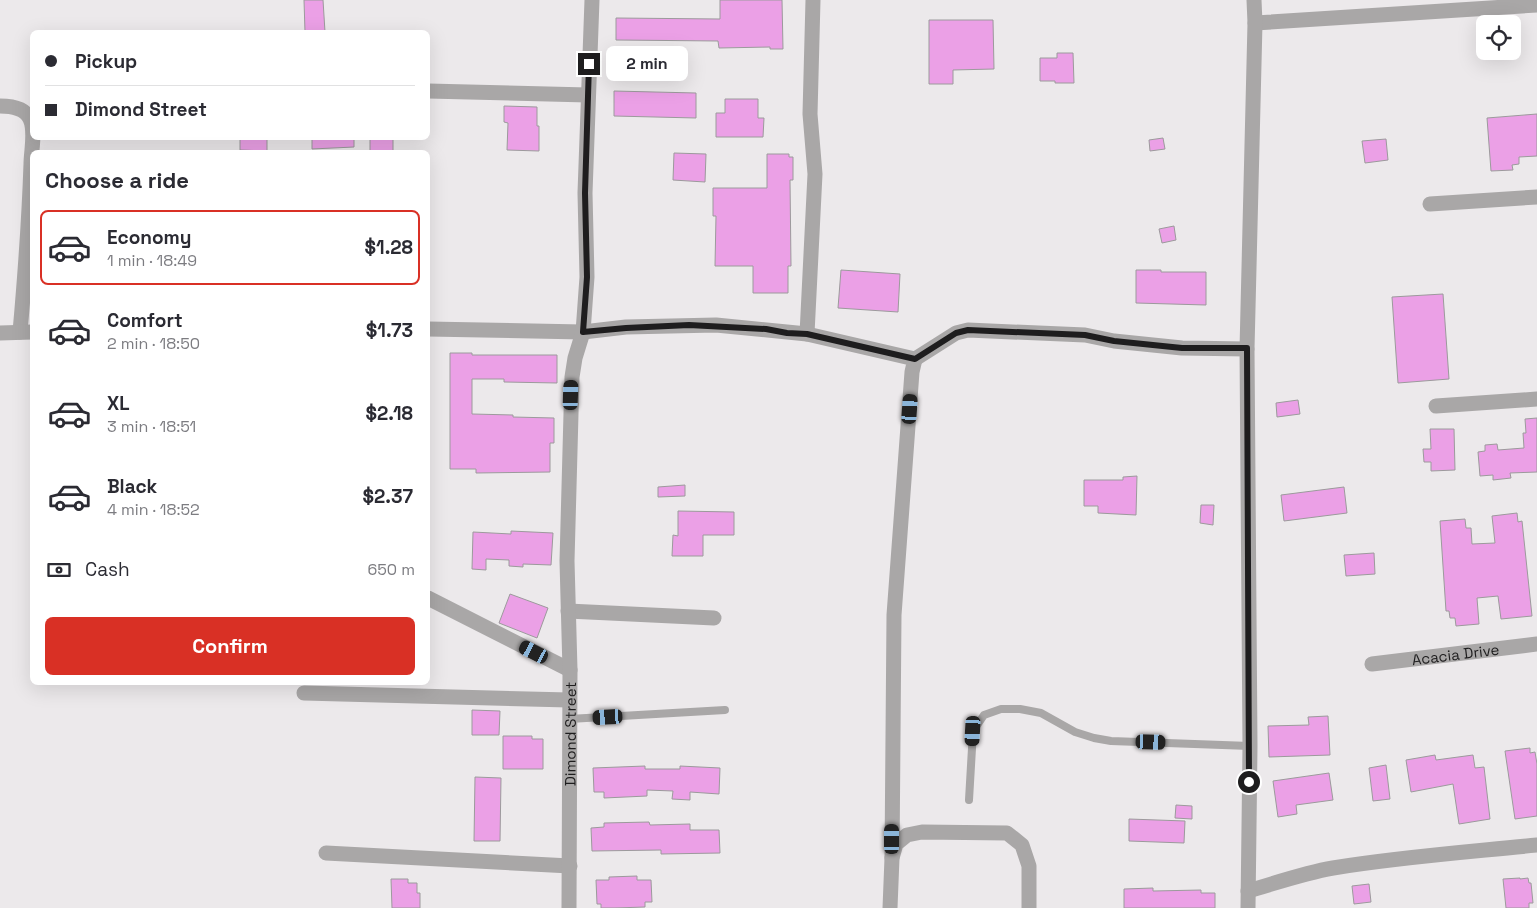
<!DOCTYPE html>
<html lang="en">
<head>
<meta charset="utf-8">
<style>
  :root { --surface:#fff; --page:#f2f2f3; --text:#2b2b33; --muted:#7c7c81; --line:#e1e1e2; --accent:#d93025 }
  body { margin:0; font-family:"Space Grotesk",sans-serif; background:var(--page); color:var(--text); height:100vh; display:flex; flex-direction:column; font-size:19px; white-space:nowrap }
  * { box-sizing:border-box; margin:0 }
  p { font-size:16px; color:var(--muted) }
  .icon { flex:none; width:28px; height:28px; fill:none; stroke:currentColor; stroke-width:2; stroke-linecap:round; stroke-linejoin:round }
  .map { position:relative; flex:1; overflow:hidden }
  .side { position:absolute; left:30px; top:150px; width:400px; height:535px; display:flex; flex-direction:column; background:var(--surface); border-radius:8px; box-shadow:0 5px 20px #0002 }
  .side>* { flex:none }
  .hud { position:absolute; left:30px; top:30px; width:400px; height:110px; border-radius:8px; box-shadow:0 5px 20px #0002; display:grid; align-content:center; height:110px; padding:0 15px; background:var(--surface) }
  .controls { position:absolute; left:1476px; top:15px; display:grid; gap:10px }
  .controls a { display:grid; place-items:center; width:45px; height:45px; border-radius:8px; background:var(--surface); box-shadow:0 5px 20px #0002; font-size:25px }
  .end { position:absolute; width:22px; height:22px; margin:-11px; border:6px solid #1e1d1e; background:#fff; box-shadow:0 0 0 2px #fff }
  .from { border-radius:50% }
  .bubble { position:absolute; height:35px; border-radius:8px; background:var(--surface); box-shadow:0 5px 20px #0002; font-size:16px; font-weight:800; line-height:35px; text-align:center }
  .car { position:absolute; width:15px; height:30px; margin:-15px -8px; border-radius:6px; box-shadow:0 0 4px 1px #0007; background:linear-gradient(#222 24%,#8ab4d8 0 40%,#222 0 76%,#8ab4d8 0 86%,#222 0) }
  .hud b { display:flex; align-items:center; gap:18px; height:48px; font-size:19px }
  .hud b+b { border-top:1px solid var(--line) }
  .hud i { width:12px; height:12px; background:var(--text) }
  ul { padding:0; list-style:none }
  li { display:flex; align-items:center; gap:15px; height:75px; margin:0 10px 8px; padding:0 5px; border:2px solid transparent; border-radius:8px }
  li div { flex:1 }
  li b { display:block; font-size:19px }
  li em { font-style:normal; font-weight:800 }
  li.on { border-color:var(--accent) }
  li>.icon { width:45px; height:45px; stroke-width:1.5 }
  h2 { padding:0 15px; font-size:22px; line-height:60px }
  .pay { display:flex; align-items:center; gap:12px; height:55px; padding:0 15px; font-size:19px }
  .pay p { margin-inline-start:auto }
  .button { display:flex; gap:10px; margin-top:auto; padding:10px 15px }
  .button a { flex:1; height:58px; border-radius:8px; background:var(--accent); color:#fff; font-size:20px; font-weight:800; line-height:58px; text-align:center }
  .map>svg:first-child { display:block }
  .building { fill:#eba0e6; stroke:#9c9a9c }
  .lines { fill:none; stroke-linecap:round; stroke-linejoin:round }
  .lane { stroke:#a9a7a7; stroke-width:8 }
  .street { stroke:#a9a7a7; stroke-width:15 }
  .route { stroke:#1e1d1e; stroke-width:6 }
  .labels { text-anchor:middle; dominant-baseline:central; stroke-width:5; stroke-linejoin:round; paint-order:stroke }
  .street-label { font-size:15px; fill:#1e1d1e; stroke:#fff }
</style>
</head>
<body>
<div class="map">
<svg width="1537" height="908" viewBox="0 0 1537 908">
  <rect width="100%" height="100%" fill="#ece9eb"/>
  <!-- building -->
  <g class="building">
    <path d="M 304,0 L 323,0 L 325,32 L 305,32 Z"/>
    <path d="M 720,0 L 782,0 L 783,49 L 770,49 L 770,47 L 719,48 L 718,41 L 616,40 L 616,18 L 720,19 Z"/>
    <path d="M 929,20 L 993,20 L 994,69 L 953,70 L 953,84 L 929,84 Z"/>
    <path d="M 1057,53 L 1073,53 L 1074,83 L 1055,83 L 1055,81 L 1040,81 L 1040,58 L 1057,58 Z"/>
    <path d="M 614,91 L 696,93 L 696,118 L 614,116 Z"/>
    <path d="M 725,99 L 758,99 L 758,118 L 764,118 L 763,137 L 716,137 L 716,113 L 725,113 Z"/>
    <path d="M 504,106 L 537,107 L 537,126 L 539,126 L 539,151 L 507,150 L 508,123 L 504,122 Z"/>
    <path d="M 1537,114 L 1537,156 L 1519,157 L 1519,164 L 1512,165 L 1513,170 L 1491,171 L 1487,118 Z"/>
    <path d="M 240,138 L 267,138 L 267,151 L 240,150 Z"/>
    <path d="M 312,138 L 354,138 L 354,147 L 312,149 Z"/>
    <rect x="370" y="138" width="23" height="14"/>
    <path d="M 1163,138 L 1165,149 L 1150,151 L 1149,140 Z"/>
    <path d="M 1386,139 L 1388,160 L 1365,163 L 1362,141 Z"/>
    <path d="M 674,153 L 706,154 L 705,182 L 673,180 Z"/>
    <path d="M 767,154 L 789,154 L 789,157 L 793,157 L 793,180 L 790,180 L 791,266 L 788,266 L 788,293 L 753,293 L 753,266 L 715,266 L 716,216 L 713,216 L 713,188 L 767,188 Z"/>
    <path d="M 1174,226 L 1176,240 L 1162,243 L 1159,229 Z"/>
    <path d="M 841,270 L 900,274 L 898,312 L 838,308 Z"/>
    <path d="M 1136,270 L 1161,270 L 1161,272 L 1206,272 L 1206,305 L 1136,303 Z"/>
    <path d="M 1443,294 L 1449,379 L 1398,383 L 1392,297 Z"/>
    <path d="M 450,353 L 472,353 L 472,355 L 557,355 L 557,383 L 504,382 L 504,379 L 472,379 L 472,414 L 513,415 L 513,417 L 554,418 L 554,443 L 550,443 L 550,472 L 476,473 L 476,469 L 450,469 Z"/>
    <path d="M 1298,400 L 1300,414 L 1277,417 L 1276,403 Z"/>
    <path d="M 1537,418 L 1537,472 L 1510,473 L 1511,478 L 1493,480 L 1493,475 L 1480,476 L 1478,452 L 1485,451 L 1485,445 L 1497,444 L 1498,450 L 1524,448 L 1523,433 L 1526,433 L 1525,419 Z"/>
    <path d="M 1430,429 L 1454,429 L 1455,470 L 1431,471 L 1431,462 L 1424,462 L 1423,449 L 1431,449 Z"/>
    <path d="M 1137,476 L 1136,515 L 1098,513 L 1098,506 L 1084,506 L 1084,480 L 1123,480 L 1123,477 Z"/>
    <path d="M 685,485 L 685,496 L 658,497 L 658,487 Z"/>
    <path d="M 1344,487 L 1347,513 L 1284,521 L 1281,495 Z"/>
    <path d="M 1201,505 L 1214,505 L 1213,525 L 1200,523 Z"/>
    <path d="M 678,511 L 734,512 L 734,535 L 703,535 L 703,556 L 672,556 L 673,535 L 678,536 Z"/>
    <path d="M 1517,513 L 1518,522 L 1522,521 L 1532,616 L 1501,619 L 1498,596 L 1477,598 L 1479,624 L 1456,626 L 1455,618 L 1450,618 L 1449,611 L 1446,611 L 1440,521 L 1465,519 L 1466,528 L 1471,528 L 1472,544 L 1495,543 L 1492,516 Z"/>
    <path d="M 511,531 L 553,533 L 551,565 L 523,564 L 523,567 L 509,566 L 509,560 L 486,559 L 486,570 L 472,569 L 473,532 L 511,534 Z"/>
    <path d="M 1374,553 L 1375,574 L 1346,576 L 1344,555 Z"/>
    <path d="M 510,594 L 548,608 L 537,638 L 499,623 Z"/>
    <path d="M 472,710 L 500,711 L 499,735 L 472,735 Z"/>
    <path d="M 1328,716 L 1330,755 L 1269,757 L 1268,726 L 1309,725 L 1308,717 Z"/>
    <path d="M 503,736 L 532,736 L 532,739 L 543,739 L 543,769 L 503,769 Z"/>
    <path d="M 1530,748 L 1530,753 L 1535,752 L 1537,764 L 1537,816 L 1515,819 L 1505,751 Z"/>
    <path d="M 1435,755 L 1436,760 L 1473,755 L 1475,768 L 1484,767 L 1490,819 L 1459,824 L 1453,784 L 1411,792 L 1406,760 Z"/>
    <path d="M 1386,765 L 1390,799 L 1373,801 L 1369,768 Z"/>
    <path d="M 645,766 L 645,769 L 680,769 L 680,766 L 720,768 L 719,794 L 690,792 L 690,800 L 672,799 L 673,791 L 647,790 L 647,796 L 604,798 L 604,792 L 594,792 L 593,768 Z"/>
    <path d="M 1329,773 L 1333,800 L 1296,805 L 1297,814 L 1278,817 L 1273,781 Z"/>
    <path d="M 475,777 L 501,778 L 500,841 L 474,841 Z"/>
    <path d="M 1176,805 L 1192,806 L 1192,819 L 1175,818 Z"/>
    <path d="M 1129,819 L 1185,821 L 1184,843 L 1129,841 Z"/>
    <path d="M 649,822 L 650,825 L 690,824 L 690,830 L 719,830 L 720,853 L 661,854 L 661,850 L 592,851 L 591,828 L 604,827 L 604,823 Z"/>
    <path d="M 637,876 L 637,880 L 651,880 L 652,902 L 645,902 L 645,907 L 615,908 L 601,908 L 601,904 L 597,904 L 596,880 L 609,880 L 609,877 Z"/>
    <path d="M 1520,878 L 1520,879 L 1528,878 L 1529,883 L 1531,883 L 1533,903 L 1529,903 L 1529,908 L 1506,908 L 1503,879 Z"/>
    <path d="M 391,879 L 408,879 L 408,883 L 417,883 L 417,893 L 420,893 L 420,908 L 392,908 Z"/>
    <path d="M 1369,884 L 1371,902 L 1354,904 L 1352,886 Z"/>
    <path d="M 1153,888 L 1153,891 L 1201,890 L 1201,893 L 1215,893 L 1215,908 L 1124,908 L 1124,889 Z"/>
  </g>
  <g class="lines">
    <!-- lane -->
    <g class="lane">
      <path d="M 569,719 L 725,710"/>
      <path d="M 969,800 L 973,731 L 984,715 L 1001,709 L 1020,709 L 1041,713 L 1075,732 L 1094,738 L 1111,741 L 1250,746"/>
    </g>
    <!-- street -->
    <g class="street">
      <path d="M 1255,23 L 1537,5"/>
      <path d="M 428,91 L 588,95"/>
      <path d="M 0,106 C 10,106 25,108 30,119 C 36,131 31,151 31,164 C 29,221 25,276 20,332"/>
      <path d="M 1430,204 L 1537,197"/>
      <path d="M 428,329 L 583,332 L 626,327 L 716,325 L 807,334 L 915,359 L 912,372 L 894,615 L 892,858"/>
      <path d="M 0,333 L 32,332"/>
      <path d="M 807,334 L 815,174 L 810,114 L 813,0"/>
      <path d="M 915,359 L 956,333 L 968,330 L 1085,335 L 1114,341 L 1182,348 L 1247,349"/>
      <path d="M 1436,406 L 1537,399"/>
      <path d="M 428,598 L 570,670"/>
      <path d="M 568,611 L 714,618"/>
      <path id="s1" d="M 1372,664 L 1537,644"/>
      <path d="M 304,693 L 569,700"/>
      <path d="M 326,853 L 570,866"/>
      <path d="M 1248,891 C 1276,883 1304,873 1333,868 C 1400,857 1469,852 1537,845"/>
      <path id="s2" d="M 569,908 L 570,670 L 567,561 L 572,377 L 575,358 L 583,332 L 587,277 L 585,193 L 592,0"/>
      <path d="M 890,908 L 892,858 L 896,844 L 907,835 L 922,832 L 1007,833 L 1022,845 L 1029,866 L 1029,908"/>
      <path d="M 1248,908 L 1250,746 L 1247,349 L 1255,23 L 1254,0"/>
    </g>
  </g>
  <g class="lines">
    <!-- route -->
    <path class="route" d="M 589,64 L 585,193 L 587,277 L 583,332 L 626,328 L 689,325 L 766,329 L 787,333 L 807,334 L 915,359 L 956,333 L 968,330 L 1085,335 L 1114,341 L 1182,348 L 1247,348 L 1249,782"/>
  </g>
  <g class="labels">
    <!-- street labels -->
    <g class="street-label">
      <text stroke="none"><textPath href="#s1" startOffset="84">Acacia Drive</textPath></text>
      <text stroke="none"><textPath href="#s2" startOffset="174">Dimond Street</textPath></text>
    </g>
  </g>
</svg>
<div class="controls">
<a><svg class="icon" aria-label="locate" viewBox="0 0 24 24"><circle cx="12" cy="12" r="6"/><path d="M12 2v4M12 18v4M2 12h4M18 12h4"/></svg></a>
</div>
<i class="end from" style="left:1249px;top:782px"></i>
<i class="end" style="left:589px;top:64px"></i>
<div class="bubble" style="left:606px;top:46px;width:82px">2 min</div>
<i class="car" style="left:571px;top:395px;rotate:2deg"></i>
<i class="car" style="left:910px;top:409px;rotate:4deg"></i>
<i class="car" style="left:534px;top:652px;rotate:297deg"></i>
<i class="car" style="left:608px;top:717px;rotate:267deg"></i>
<i class="car" style="left:973px;top:731px;rotate:183deg"></i>
<i class="car" style="left:1151px;top:742px;rotate:92deg"></i>
<i class="car" style="left:892px;top:839px;rotate:0deg"></i>
<div class="hud">
<b><i class="from"></i>Pickup</b>
<b><i></i>Dimond Street</b>
</div>
<section class="side">
<h2>Choose a ride</h2>
<ul>
<li class="on"><svg class="icon" aria-label="car" viewBox="0 0 24 24"><path d="M5 17H2v-5l4-1 3-4h7l3 4 3 1v5h-3M9 17h6M6 11h13"/><circle cx="7" cy="17" r="2"/><circle cx="17" cy="17" r="2"/></svg><div><b>Economy</b><p>1 min · 18:49</p></div><em>$1.28</em></li>
<li><svg class="icon" aria-label="car" viewBox="0 0 24 24"><path d="M5 17H2v-5l4-1 3-4h7l3 4 3 1v5h-3M9 17h6M6 11h13"/><circle cx="7" cy="17" r="2"/><circle cx="17" cy="17" r="2"/></svg><div><b>Comfort</b><p>2 min · 18:50</p></div><em>$1.73</em></li>
<li><svg class="icon" aria-label="car" viewBox="0 0 24 24"><path d="M5 17H2v-5l4-1 3-4h7l3 4 3 1v5h-3M9 17h6M6 11h13"/><circle cx="7" cy="17" r="2"/><circle cx="17" cy="17" r="2"/></svg><div><b>XL</b><p>3 min · 18:51</p></div><em>$2.18</em></li>
<li><svg class="icon" aria-label="car" viewBox="0 0 24 24"><path d="M5 17H2v-5l4-1 3-4h7l3 4 3 1v5h-3M9 17h6M6 11h13"/><circle cx="7" cy="17" r="2"/><circle cx="17" cy="17" r="2"/></svg><div><b>Black</b><p>4 min · 18:52</p></div><em>$2.37</em></li>
</ul>
<div class="pay"><svg class="icon" aria-label="cash" viewBox="0 0 24 24"><path d="M3 7h18v10H3z"/><circle cx="12" cy="12" r="2"/></svg>Cash<p>650 m</p></div>
<div class="button"><a>Confirm</a></div>
</section>
</div>
</body>
</html>
